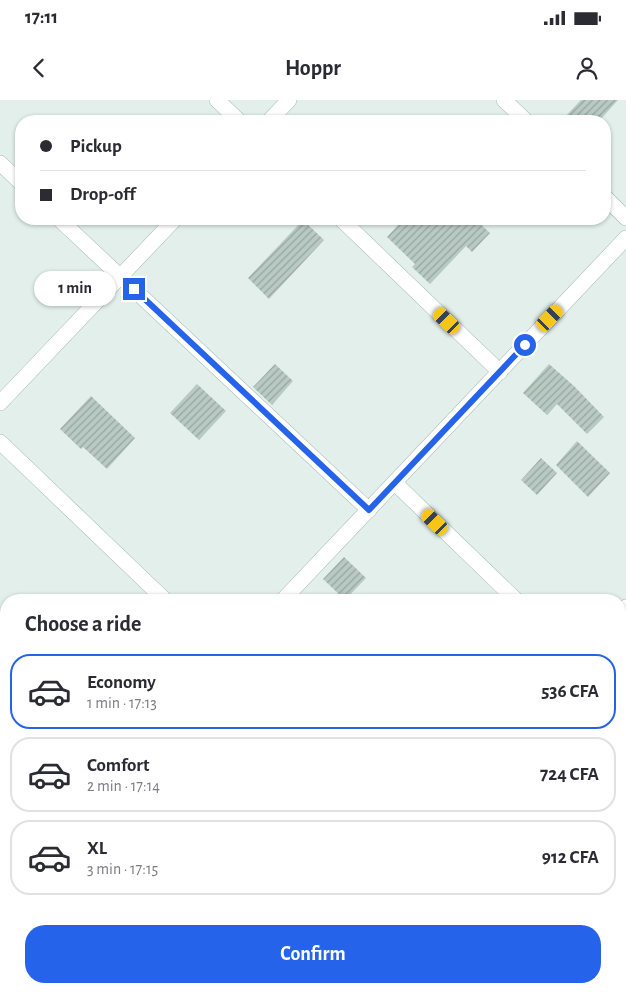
<!DOCTYPE html>
<html lang="en">
<head>
<meta charset="utf-8">
<style>
  :root { --surface:#fff; --page:#f7f7f7; --text:#2b2b33; --muted:#7c7c81; --line:#e1e1e2; --accent:#2563eb }
  body { margin:0; font-family:"Alegreya Sans",sans-serif; background:var(--page); color:var(--text); height:100vh; display:flex; flex-direction:column; font-size:19px; white-space:nowrap }
  * { box-sizing:border-box; margin:0 }
  p { font-size:16px; color:var(--muted) }
  .icon { flex:none; width:28px; height:28px; fill:none; stroke:currentColor; stroke-width:2; stroke-linecap:round; stroke-linejoin:round }
  .map { position:relative; flex:1; overflow:hidden }
  .panel { position:absolute; left:0px; top:494px; width:626px; height:399px; display:flex; flex-direction:column; background:var(--surface); border-radius:20px 20px 0 0; box-shadow:0 1px 4px #0004 }
  .panel>* { flex:none }
  .guide { position:absolute; left:15px; top:15px; width:596px; height:110px; border-radius:20px; box-shadow:0 1px 4px #0004; display:grid; align-content:center; height:110px; padding:0 25px; background:var(--surface) }
  .end { position:absolute; width:22px; height:22px; margin:-11px; border:6px solid #2563eb; background:#fff; box-shadow:0 0 0 2px #fff }
  .from { border-radius:50% }
  .bubble { position:absolute; height:35px; border-radius:18px; background:var(--surface); box-shadow:0 1px 4px #0004; font-size:16px; font-weight:700; line-height:35px; text-align:center }
  .car { position:absolute; width:15px; height:30px; margin:-15px -8px; border-radius:6px; box-shadow:0 0 4px 1px #0007; background:linear-gradient(#f5c518 24%,#345 0 40%,#f5c518 0 76%,#345 0 86%,#f5c518 0) }
  .guide b { display:flex; align-items:center; gap:18px; height:48px; font-size:19px }
  .guide b+b { border-top:1px solid var(--line) }
  .guide i { width:12px; height:12px; background:var(--text) }
  ul { padding:0; list-style:none }
  li { display:flex; align-items:center; gap:15px; height:75px; margin:0 10px 8px; padding:0 15px; border:2px solid var(--line); border-radius:20px }
  li div { flex:1 }
  li b { display:block; font-size:19px }
  li em { font-style:normal; font-weight:700 }
  li.on { border-color:var(--accent) }
  li>.icon { width:45px; height:45px; stroke-width:1.5 }
  h2 { padding:0 25px; font-size:22px; line-height:60px }
  .cta { display:flex; gap:10px; margin-top:auto; padding:10px 25px }
  .cta a { flex:1; height:58px; border-radius:20px; background:var(--accent); color:#fff; font-size:20px; font-weight:700; line-height:58px; text-align:center }
  .status { display:flex; justify-content:space-between; align-items:center; height:35px; padding:0 25px; background:var(--surface); direction:ltr }
  .status svg { height:14px; fill:currentColor }
  header { display:flex; justify-content:space-between; align-items:center; height:65px; padding:0 25px; background:var(--surface); font-size:22px; font-weight:700 }
  .map>svg:first-child { display:block }
  .building { fill:url(#building-hatch) }
  .lines { fill:none; stroke-linecap:round; stroke-linejoin:round }
  .minor-casing { stroke:#a5b8b2; stroke-width:16 }
  .minor { stroke:#fff; stroke-width:15 }
  .route { stroke:#2563eb; stroke-width:6 }
</style>
</head>
<body>
<div class="status"><b>17:11</b><svg viewBox="0 0 49 12"><path d="M0 12V9h3v3zM5 12V6h3v6zM10 12V3h3v9zM15 12V0h3v12zM26 1h20v11H26zM47 4h2v5h-2z"/></svg></div>
<header><svg class="icon" aria-label="back" viewBox="0 0 24 24"><path d="M15 5l-7 7 7 7"/></svg>Hoppr<svg class="icon" aria-label="person" viewBox="0 0 24 24"><circle cx="12" cy="8" r="4"/><path d="M4 21q1-7 8-7t8 7"/></svg></header>
<div class="map">
<svg width="626" height="892" viewBox="0 0 626 892">
  <defs>
    <pattern id="building-hatch" width="6" height="6" patternUnits="userSpaceOnUse" patternTransform="scale(1.25)"><rect width="6" height="6" fill="#b8cac3"/><path d="M-1 1l2-2M0 6l6-6M5 7l2-2" fill="none" stroke="#95a69f"/></pattern>
  </defs>
  <rect width="100%" height="100%" fill="#e3efea"/>
  <!-- building -->
  <g class="building">
    <path d="M 581,0 L 618,0 L 599,21 L 561,21 Z"/>
    <path d="M 404,119 L 475,119 L 490,133 L 472,152 L 466,146 L 430,184 L 412,167 L 415,164 L 387,137 Z"/>
    <path d="M 303,120 L 324,140 L 269,199 L 248,178 Z"/>
    <path d="M 275,264 L 293,281 L 272,305 L 253,287 Z"/>
    <path d="M 549,264 L 574,286 L 604,317 L 587,334 L 557,304 L 547,315 L 523,293 Z"/>
    <path d="M 197,284 L 226,311 L 199,340 L 170,313 Z"/>
    <path d="M 91,296 L 135,338 L 107,369 L 83,347 L 81,349 L 60,329 Z"/>
    <path d="M 577,341 L 610,373 L 588,397 L 556,365 Z"/>
    <path d="M 541,358 L 557,373 L 537,395 L 521,380 Z"/>
    <path d="M 344,457 L 366,478 L 345,500 L 323,479 Z"/>
  </g>
  <g class="lines">
    <!-- minor casing -->
    <g class="minor-casing">
      <g id="minor">
        <path d="M 217,0 L 239,21"/>
        <path d="M 504,0 L 526,21"/>
        <path d="M 269,21 L 289,0"/>
        <path d="M 0,63 L 21,83"/>
        <path d="M 605,97 L 626,118"/>
        <path d="M 59,119 L 369,410"/>
        <path d="M 341,119 L 500,272"/>
        <path d="M 0,303 L 175,119"/>
        <path d="M 0,342 L 165,500"/>
        <path d="M 395,383 L 516,500"/>
        <path d="M 283,500 L 626,138"/>
        <path d="M 620,514 L 626,507"/>
        <path d="M 0,597 L 6,603"/>
        <path d="M 620,600 L 626,606"/>
        <path d="M 0,799 L 6,793"/>
        <path d="M 620,863 L 626,857"/>
        <path d="M 300,886 L 306,892"/>
        <path d="M 259,892 L 265,886"/>
        <path d="M 593,892 L 598,886"/>
      </g>
    </g>
    <!-- minor -->
    <use href="#minor" class="minor"/>
  </g>
  <g class="lines">
    <!-- route -->
    <path class="route" d="M 134,189 L 369,410 L 525,245"/>
  </g>
</svg>
<i class="end from" style="left:525px;top:245px"></i>
<i class="end" style="left:134px;top:189px"></i>
<div class="bubble" style="left:34px;top:171px;width:82px">1 min</div>
<i class="car" style="left:550px;top:218px;rotate:44deg"></i>
<i class="car" style="left:447px;top:221px;rotate:314deg"></i>
<i class="car" style="left:435px;top:422px;rotate:314deg"></i>
<div class="guide">
<b><i class="from"></i>Pickup</b>
<b><i></i>Drop-off</b>
</div>
<section class="panel">
<h2>Choose a ride</h2>
<ul>
<li class="on"><svg class="icon" aria-label="car" viewBox="0 0 24 24"><path d="M5 17H2v-5l4-1 3-4h7l3 4 3 1v5h-3M9 17h6M6 11h13"/><circle cx="7" cy="17" r="2"/><circle cx="17" cy="17" r="2"/></svg><div><b>Economy</b><p>1 min · 17:13</p></div><em>536 CFA</em></li>
<li><svg class="icon" aria-label="car" viewBox="0 0 24 24"><path d="M5 17H2v-5l4-1 3-4h7l3 4 3 1v5h-3M9 17h6M6 11h13"/><circle cx="7" cy="17" r="2"/><circle cx="17" cy="17" r="2"/></svg><div><b>Comfort</b><p>2 min · 17:14</p></div><em>724 CFA</em></li>
<li><svg class="icon" aria-label="car" viewBox="0 0 24 24"><path d="M5 17H2v-5l4-1 3-4h7l3 4 3 1v5h-3M9 17h6M6 11h13"/><circle cx="7" cy="17" r="2"/><circle cx="17" cy="17" r="2"/></svg><div><b>XL</b><p>3 min · 17:15</p></div><em>912 CFA</em></li>
</ul>
<div class="cta"><a>Confirm</a></div>
</section>
</div>
</body>
</html>
